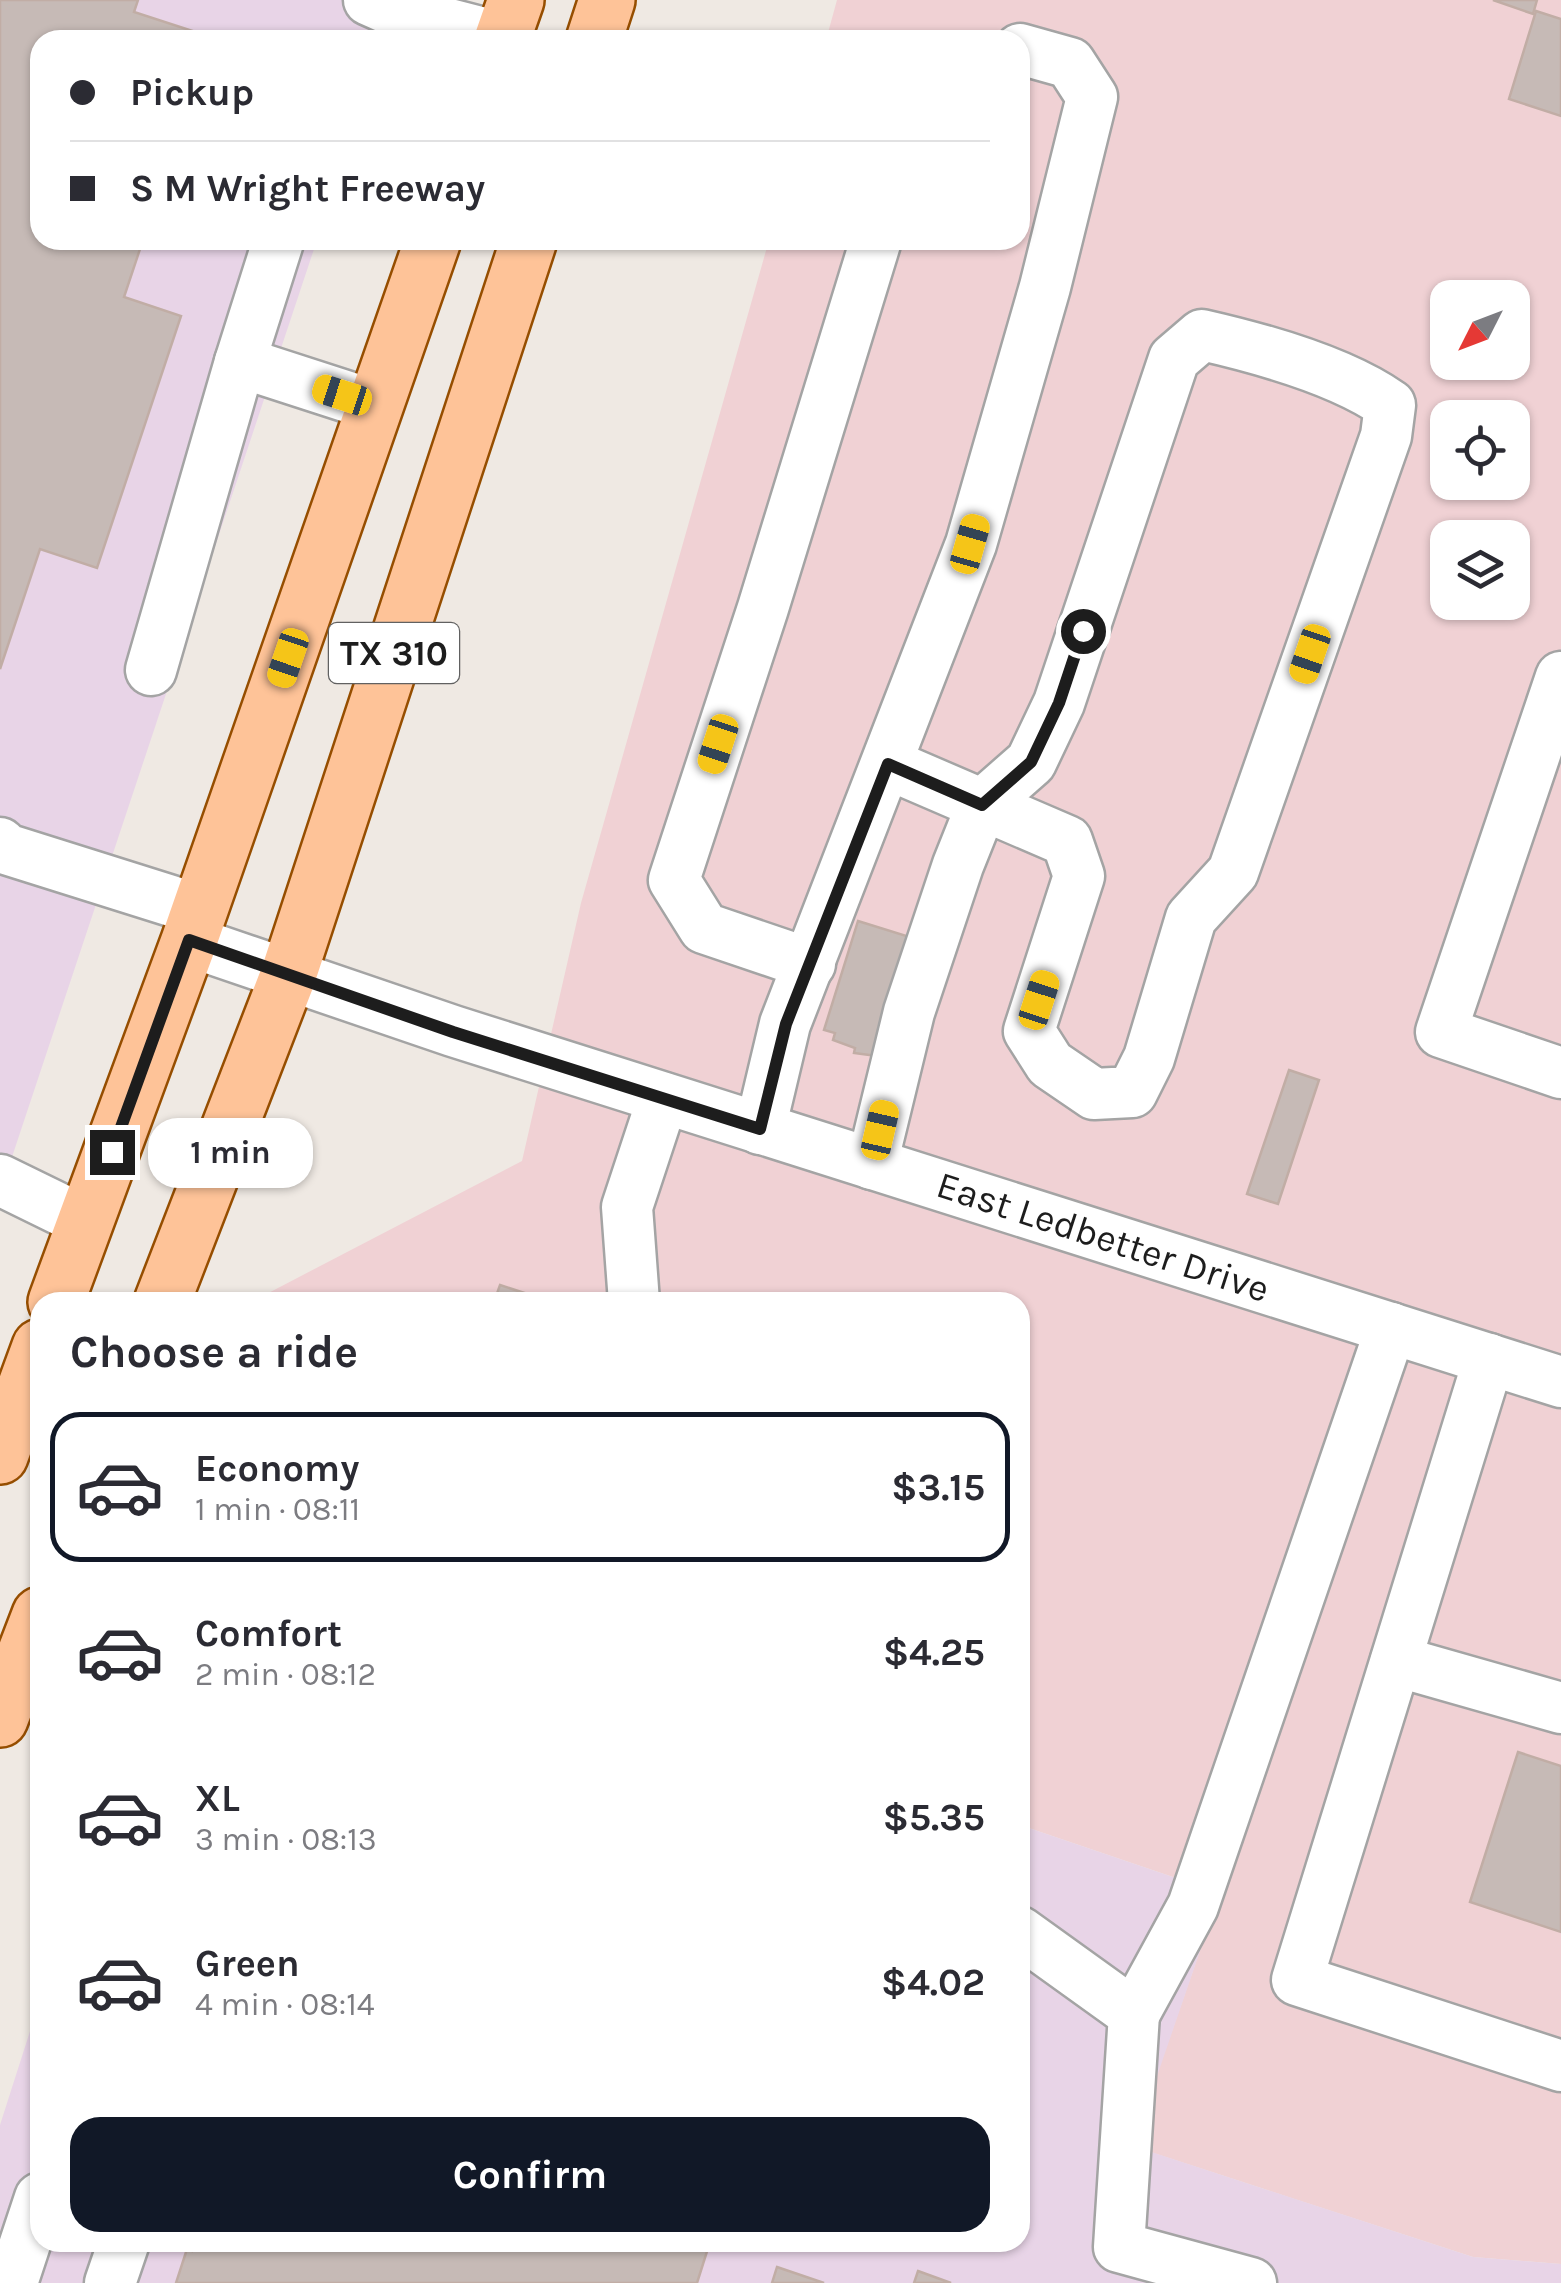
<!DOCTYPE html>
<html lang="en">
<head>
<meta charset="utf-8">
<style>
  :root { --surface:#fff; --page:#f7f7f7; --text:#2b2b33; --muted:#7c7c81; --line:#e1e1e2; --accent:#111827 }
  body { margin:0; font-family:Karla,sans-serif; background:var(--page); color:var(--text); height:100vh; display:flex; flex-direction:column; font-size:38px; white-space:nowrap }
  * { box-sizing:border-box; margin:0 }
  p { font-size:32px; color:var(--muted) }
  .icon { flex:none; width:55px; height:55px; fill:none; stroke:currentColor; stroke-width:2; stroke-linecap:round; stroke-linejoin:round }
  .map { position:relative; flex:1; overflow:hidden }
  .side { position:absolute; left:30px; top:1292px; width:1000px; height:960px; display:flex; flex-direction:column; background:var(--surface); border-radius:30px; box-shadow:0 2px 8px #0004 }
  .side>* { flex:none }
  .banner { position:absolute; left:30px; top:30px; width:1000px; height:220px; border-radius:30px; box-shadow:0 2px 8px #0004; display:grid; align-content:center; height:220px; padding:0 40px; background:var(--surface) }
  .needle { width:65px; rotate:228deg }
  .tools { position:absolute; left:1430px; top:280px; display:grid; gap:20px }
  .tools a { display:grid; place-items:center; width:100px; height:100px; border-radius:20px; background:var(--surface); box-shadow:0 2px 8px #0004; font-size:50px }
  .end { position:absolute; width:45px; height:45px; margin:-22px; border:12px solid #1d1d1d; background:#fff; box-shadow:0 0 0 5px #fff }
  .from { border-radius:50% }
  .bubble { position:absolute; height:70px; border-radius:30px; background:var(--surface); box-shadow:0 2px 8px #0004; font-size:32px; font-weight:700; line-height:70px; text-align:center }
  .car { position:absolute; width:30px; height:60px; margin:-30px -15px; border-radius:12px; box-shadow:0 0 8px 2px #0007; background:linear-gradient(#f5c518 24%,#345 0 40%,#f5c518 0 76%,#345 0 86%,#f5c518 0) }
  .banner b { display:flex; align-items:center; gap:35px; height:95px; font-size:38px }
  .banner b+b { border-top:2px solid var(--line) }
  .banner i { width:25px; height:25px; background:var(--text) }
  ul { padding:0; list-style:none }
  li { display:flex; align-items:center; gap:30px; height:150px; margin:0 20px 15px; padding:0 20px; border:5px solid transparent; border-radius:30px }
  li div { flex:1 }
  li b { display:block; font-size:38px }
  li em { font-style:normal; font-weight:700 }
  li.selected { border-color:var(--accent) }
  li>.icon { width:90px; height:90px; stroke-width:1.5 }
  h2 { padding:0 40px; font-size:45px; line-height:120px }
  .button { display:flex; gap:20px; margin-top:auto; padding:20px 40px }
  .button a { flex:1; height:115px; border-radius:30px; background:var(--accent); color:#fff; font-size:40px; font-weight:700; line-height:115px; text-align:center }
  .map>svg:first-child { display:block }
  .commercial { fill:#f0d1d4; fill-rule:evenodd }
  .industrial { fill:#e8d4e7 }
  .building { fill:#c6bab6; stroke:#c1ada5; stroke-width:2.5 }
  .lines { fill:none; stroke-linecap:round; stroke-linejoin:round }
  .minor-casing { stroke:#a4a4a4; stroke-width:55 }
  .major-casing { stroke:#964e00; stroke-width:60 }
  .minor { stroke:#fff; stroke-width:50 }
  .major { stroke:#fec398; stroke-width:55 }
  .route { stroke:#1d1d1d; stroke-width:12 }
  .labels { text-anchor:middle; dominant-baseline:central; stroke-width:8; stroke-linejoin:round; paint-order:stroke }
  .shield { fill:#fff; stroke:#616161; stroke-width:2.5 }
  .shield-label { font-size:35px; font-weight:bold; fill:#1d1d1d }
  .street-label { font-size:38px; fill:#1d1d1d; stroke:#fff }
</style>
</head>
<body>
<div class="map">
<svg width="1561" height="2283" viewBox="0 0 1561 2283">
  <rect width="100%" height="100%" fill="#efe9e3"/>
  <!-- commercial -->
  <path class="commercial" d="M 837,0 L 1561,0 L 1561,2264 L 1473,2257 L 1132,2146 L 1220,1893 L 1020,1825 L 1020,1302 L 251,1302 L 522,1161 L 581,903 L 769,240 L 1020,240 L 1020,40 L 826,40 ZM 1448,298 L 1512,298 L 1512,362 L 1448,362 ZM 1448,418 L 1512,418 L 1512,482 L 1448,482 ZM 1448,538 L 1512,538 L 1512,602 L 1448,602 Z"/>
  <!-- industrial -->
  <g class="industrial">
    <path d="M 0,0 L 397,0 L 384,40 L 40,40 L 40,240 L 317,240 L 0,1193 Z"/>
    <path d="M 1020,1825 L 1220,1893 L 1133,2146 L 1473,2257 L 1561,2264 L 1561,2283 L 0,2283 L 0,2125 L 40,2000 L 40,2242 L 1020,2242 Z"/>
  </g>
  <!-- building -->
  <g class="building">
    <path d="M 0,0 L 138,0 L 134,12 L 205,35 L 203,40 L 40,40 L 40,240 L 143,240 L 124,297 L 181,316 L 97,568 L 40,549 L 0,669 Z"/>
    <path d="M 1493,0 L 1537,0 L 1533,14 Z"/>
    <path d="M 1536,11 L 1561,19 L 1561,116 L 1509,99 Z"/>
    <path d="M 858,921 L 913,938 L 885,1057 L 854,1053 L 855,1048 L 833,1040 L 835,1033 L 824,1030 Z"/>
    <path d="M 1289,1070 L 1319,1080 L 1278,1204 L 1247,1194 Z"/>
    <path d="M 500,1285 L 552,1302 L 494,1302 Z"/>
    <path d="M 1518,1752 L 1561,1766 L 1561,1932 L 1470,1902 Z"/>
    <path d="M 194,2242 L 710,2242 L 697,2283 L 176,2283 L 187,2249 L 192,2251 Z"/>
    <path d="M 777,2267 L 824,2283 L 772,2283 Z"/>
    <path d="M 918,2271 L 951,2283 L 914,2283 Z"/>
  </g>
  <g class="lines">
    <!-- minor casing -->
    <g class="minor-casing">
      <g id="minor">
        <path d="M 369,0 L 387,8 L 503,38"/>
        <path d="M 240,362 L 278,242"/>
        <path d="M 151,670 L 240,362 L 376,406"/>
        <path d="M 1561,677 L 1441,1032 L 1561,1073"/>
        <path d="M 0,843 L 6,849 L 200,910"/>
        <path d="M 189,941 L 453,1031 L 1561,1382"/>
        <path d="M 810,964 L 704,928 L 674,880 L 763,608 L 876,240"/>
        <path d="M 760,1129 L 785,1024 L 971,544 L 1045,287 L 1092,97 L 1070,63 L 1020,49"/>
        <path d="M 872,1164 L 909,1012 L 958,865 L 982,805 L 1031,762 L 1059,703 L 1174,359 L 1202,335 C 1259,348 1342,371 1390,405 L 1386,436 L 1233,872 L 1191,918 L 1149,1058 L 1132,1092 L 1094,1094 L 1050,1064 L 1029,1031 L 1079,876 L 1067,841 L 888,764"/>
        <path d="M 0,1180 L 86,1222"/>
        <path d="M 634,1302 L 627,1207 L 663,1098"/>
        <path d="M 1489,1359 L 1297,1980 L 1561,2066"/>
        <path d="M 1396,1661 L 1561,1708"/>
        <path d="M 1020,1932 L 1134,2014 L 1119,2247 L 1251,2283"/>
        <path d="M 1134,2014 L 1193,1906 L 1391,1328"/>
        <path d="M 12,2283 L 40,2198"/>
        <path d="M 110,2283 L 124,2242"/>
      </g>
    </g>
    <!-- major casing -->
    <g class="major-casing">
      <g id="major">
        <path d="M 502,40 L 516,0"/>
        <path d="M 594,40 L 607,0"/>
        <path d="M 56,1302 L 189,941 L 433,240"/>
        <path d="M 162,1302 L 288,976 L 529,240"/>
        <path d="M 0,1456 L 40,1347"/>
        <path d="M 0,1719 L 40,1615"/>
      </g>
    </g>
    <!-- minor -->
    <use href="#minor" class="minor"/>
    <!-- major -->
    <use href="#major" class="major"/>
  </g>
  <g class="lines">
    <!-- route -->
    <path class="route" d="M 112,1152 L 189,940 L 453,1032 L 760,1129 L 786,1024 L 888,764 L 982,805 L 1031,762 L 1059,703 L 1083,631"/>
  </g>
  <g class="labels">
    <!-- shield labels -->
    <rect class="shield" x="329" y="623" width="130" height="60" rx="8"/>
    <g class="shield-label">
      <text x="394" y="653">TX 310</text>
    </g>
    <!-- street labels -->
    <g class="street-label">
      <text transform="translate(1103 1237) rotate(18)">East Ledbetter Drive</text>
    </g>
  </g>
</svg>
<div class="tools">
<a><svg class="needle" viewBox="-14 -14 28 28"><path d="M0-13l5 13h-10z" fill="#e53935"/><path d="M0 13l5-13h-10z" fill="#7c7c81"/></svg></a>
<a><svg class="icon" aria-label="locate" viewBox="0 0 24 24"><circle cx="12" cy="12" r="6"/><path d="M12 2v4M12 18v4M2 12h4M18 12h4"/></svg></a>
<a><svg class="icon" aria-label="layers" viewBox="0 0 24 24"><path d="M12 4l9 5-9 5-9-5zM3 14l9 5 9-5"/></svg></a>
</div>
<i class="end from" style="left:1083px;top:631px"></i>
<i class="end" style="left:112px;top:1152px"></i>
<div class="bubble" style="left:148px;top:1118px;width:165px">1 min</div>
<i class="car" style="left:342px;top:395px;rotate:288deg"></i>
<i class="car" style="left:970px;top:544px;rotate:16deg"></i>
<i class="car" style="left:1310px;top:654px;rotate:199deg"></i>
<i class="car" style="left:288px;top:658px;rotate:199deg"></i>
<i class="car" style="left:718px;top:744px;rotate:198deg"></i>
<i class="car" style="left:1039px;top:1000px;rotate:18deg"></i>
<i class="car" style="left:880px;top:1130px;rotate:13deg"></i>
<div class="banner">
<b><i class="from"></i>Pickup</b>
<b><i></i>S M Wright Freeway</b>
</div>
<section class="side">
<h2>Choose a ride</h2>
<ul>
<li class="selected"><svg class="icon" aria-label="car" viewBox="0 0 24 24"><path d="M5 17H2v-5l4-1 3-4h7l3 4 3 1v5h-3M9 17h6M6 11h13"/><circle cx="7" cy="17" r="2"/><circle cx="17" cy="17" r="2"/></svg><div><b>Economy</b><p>1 min · 08:11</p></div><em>$3.15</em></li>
<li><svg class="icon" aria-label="car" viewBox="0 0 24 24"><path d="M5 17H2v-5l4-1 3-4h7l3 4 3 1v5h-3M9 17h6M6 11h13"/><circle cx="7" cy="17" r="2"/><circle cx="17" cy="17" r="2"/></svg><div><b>Comfort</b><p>2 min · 08:12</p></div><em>$4.25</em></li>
<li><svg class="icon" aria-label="car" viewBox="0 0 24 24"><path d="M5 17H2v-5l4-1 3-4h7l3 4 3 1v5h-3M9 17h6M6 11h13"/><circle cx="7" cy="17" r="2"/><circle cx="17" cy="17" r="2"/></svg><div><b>XL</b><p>3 min · 08:13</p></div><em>$5.35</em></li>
<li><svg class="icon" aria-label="car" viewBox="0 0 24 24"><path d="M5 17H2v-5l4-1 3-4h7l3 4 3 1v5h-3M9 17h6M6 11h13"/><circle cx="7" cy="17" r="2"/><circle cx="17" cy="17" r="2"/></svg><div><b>Green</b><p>4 min · 08:14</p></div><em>$4.02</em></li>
</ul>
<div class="button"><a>Confirm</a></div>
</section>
</div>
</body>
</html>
